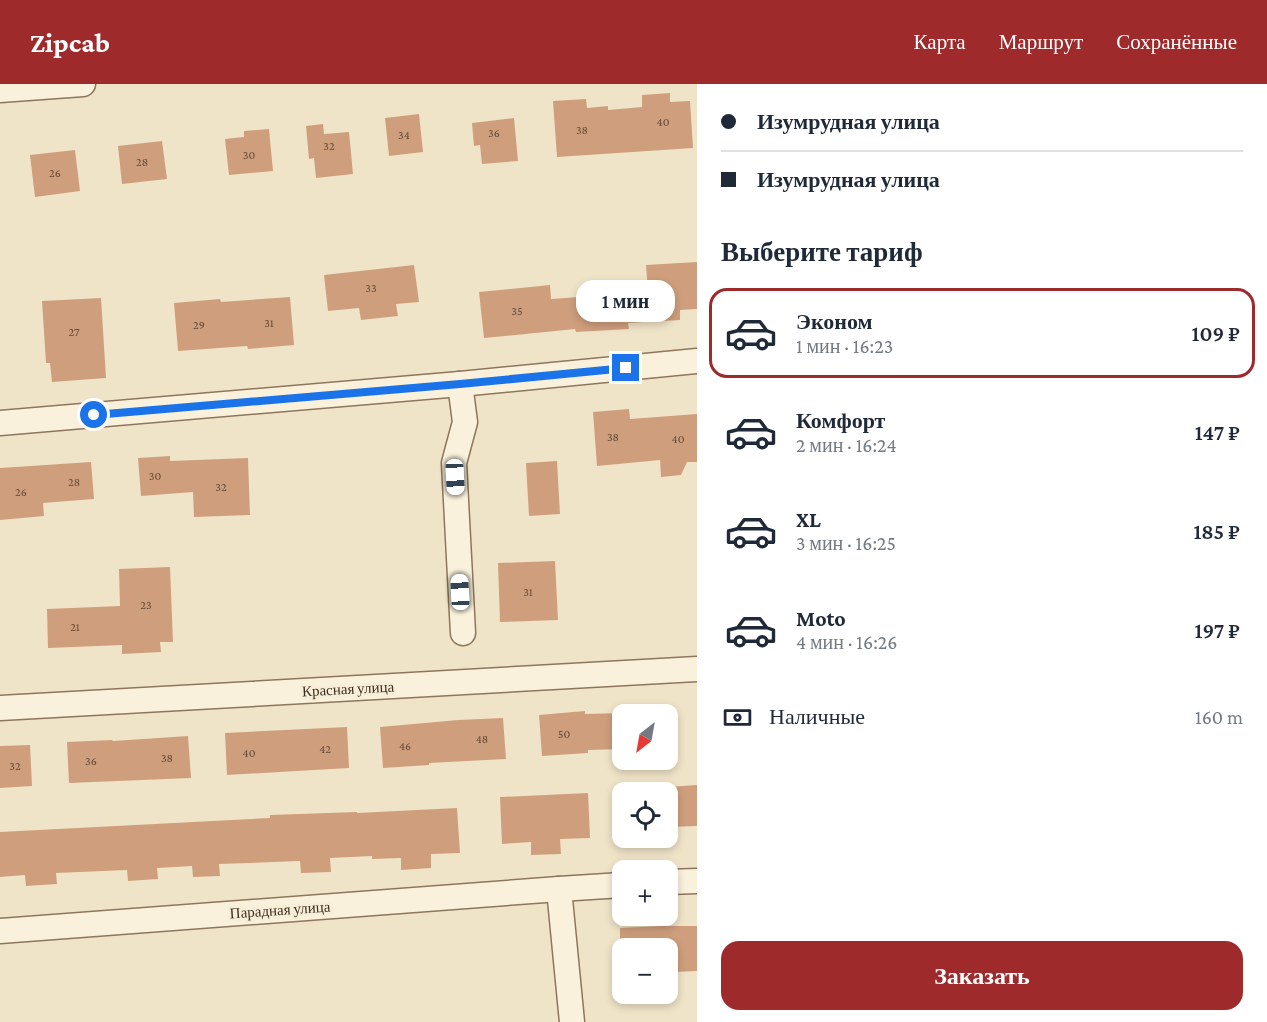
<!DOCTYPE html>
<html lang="ru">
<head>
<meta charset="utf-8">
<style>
  :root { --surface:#fff; --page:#f6f6f7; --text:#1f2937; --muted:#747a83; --line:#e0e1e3; --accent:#9e2a2b }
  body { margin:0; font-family:"Crimson Pro",serif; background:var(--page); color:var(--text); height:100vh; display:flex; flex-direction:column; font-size:22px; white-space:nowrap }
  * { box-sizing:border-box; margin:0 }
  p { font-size:20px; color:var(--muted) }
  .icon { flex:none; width:33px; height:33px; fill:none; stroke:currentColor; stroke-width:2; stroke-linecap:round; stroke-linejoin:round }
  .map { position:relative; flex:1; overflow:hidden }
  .panel { display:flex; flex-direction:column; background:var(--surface); width:570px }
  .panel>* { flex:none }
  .guide { display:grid; align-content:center; height:132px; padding:0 24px; background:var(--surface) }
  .needle { width:39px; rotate:211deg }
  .fabs { position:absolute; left:612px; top:620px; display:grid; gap:12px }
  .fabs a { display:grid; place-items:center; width:66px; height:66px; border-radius:12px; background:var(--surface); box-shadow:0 3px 9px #0003; font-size:30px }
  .end { position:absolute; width:27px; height:27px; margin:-14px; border:8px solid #1a73e8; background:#fff; box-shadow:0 0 0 3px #fff }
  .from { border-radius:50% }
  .bubble { position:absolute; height:42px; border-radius:18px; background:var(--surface); box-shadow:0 3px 9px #0003; font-size:20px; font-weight:600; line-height:42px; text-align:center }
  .car { position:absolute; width:18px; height:36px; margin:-18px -9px; border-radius:8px; box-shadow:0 0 4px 2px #0007; background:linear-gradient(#fff 24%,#345 0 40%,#fff 0 76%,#345 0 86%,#fff 0) }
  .guide b { display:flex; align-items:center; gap:21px; height:57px; font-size:22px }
  .guide b+b { border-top:2px solid var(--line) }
  .guide i { width:15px; height:15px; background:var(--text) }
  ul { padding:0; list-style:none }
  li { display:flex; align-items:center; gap:18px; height:90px; margin:0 12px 9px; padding:0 12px; border:3px solid transparent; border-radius:18px }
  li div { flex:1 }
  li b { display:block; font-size:22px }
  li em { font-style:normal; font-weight:600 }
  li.selected { border-color:var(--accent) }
  li>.icon { width:54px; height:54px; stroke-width:1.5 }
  h2 { padding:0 24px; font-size:27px; line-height:72px }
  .pay { display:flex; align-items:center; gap:15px; height:66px; padding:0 24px; font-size:22px }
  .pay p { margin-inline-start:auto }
  .button { display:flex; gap:12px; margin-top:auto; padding:12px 24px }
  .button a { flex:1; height:69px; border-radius:18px; background:var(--accent); color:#fff; font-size:24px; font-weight:600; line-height:69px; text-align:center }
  header { display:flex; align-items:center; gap:36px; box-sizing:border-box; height:84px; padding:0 30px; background:var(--accent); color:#fff }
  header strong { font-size:28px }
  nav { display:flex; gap:33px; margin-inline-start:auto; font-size:21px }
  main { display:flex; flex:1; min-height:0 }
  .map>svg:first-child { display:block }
  .building { fill:#cf9f7d }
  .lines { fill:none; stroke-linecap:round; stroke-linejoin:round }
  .minor-casing { stroke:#8d765c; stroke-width:27 }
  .minor { stroke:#faf1dc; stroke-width:24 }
  .route { stroke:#1a73e8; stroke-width:8 }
  .labels { text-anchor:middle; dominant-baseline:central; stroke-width:6; stroke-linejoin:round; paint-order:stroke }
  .number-label { font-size:12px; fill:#624a37 }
  .street-label { font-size:15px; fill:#3d2e20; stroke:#f7eed8 }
</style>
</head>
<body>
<header>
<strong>Zipcab</strong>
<nav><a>Карта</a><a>Маршрут</a><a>Сохранённые</a></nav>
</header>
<main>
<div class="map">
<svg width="697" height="938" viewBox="0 0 697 938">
  <rect width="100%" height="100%" fill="#f0e4c8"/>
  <!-- building -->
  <g class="building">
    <path d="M 670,9 L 670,18 L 690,17 L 693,64 L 557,73 L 553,17 L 586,15 L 587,24 L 608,22 L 608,26 L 642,23 L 642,11 Z"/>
    <path d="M 419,30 L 423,68 L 389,72 L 385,34 Z"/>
    <path d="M 514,34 L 518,77 L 482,80 L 480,61 L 474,62 L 472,39 Z"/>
    <path d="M 323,40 L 324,50 L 349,48 L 353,90 L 316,94 L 314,74 L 309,75 L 306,42 Z"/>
    <path d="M 269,45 L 273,87 L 229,91 L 225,55 L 244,53 L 244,47 Z"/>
    <path d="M 162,57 L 167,95 L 122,100 L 118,62 Z"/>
    <path d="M 75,66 L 80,107 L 35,113 L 30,71 Z"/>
    <path d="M 697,178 L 697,225 L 680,226 L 680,236 L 628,239 L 629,245 L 576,248 L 575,245 L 484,254 L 479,208 L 550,201 L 551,215 L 648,208 L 646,181 Z"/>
    <path d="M 414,181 L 419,218 L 396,220 L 398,232 L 361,236 L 359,224 L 328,227 L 324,191 Z"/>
    <path d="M 290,213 L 294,261 L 248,265 L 247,262 L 178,267 L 174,219 L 220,215 L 221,218 Z"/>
    <path d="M 101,214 L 106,294 L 52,298 L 50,279 L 46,279 L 42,217 Z"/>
    <path d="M 629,325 L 630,335 L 697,330 L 697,378 L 687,378 L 681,391 L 661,393 L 660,376 L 597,382 L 593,328 Z"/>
    <path d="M 170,372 L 170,377 L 248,374 L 250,431 L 194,433 L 193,408 L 141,412 L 138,374 Z"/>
    <path d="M 557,377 L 560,430 L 529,432 L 526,379 Z"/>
    <path d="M 91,378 L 94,415 L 43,419 L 44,432 L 0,436 L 0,384 Z"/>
    <path d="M 555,477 L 558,536 L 500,538 L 498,479 Z"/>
    <path d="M 170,483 L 173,558 L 160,558 L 161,568 L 122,570 L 122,561 L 48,564 L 47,525 L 120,522 L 119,485 Z"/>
    <path d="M 585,627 L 585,630 L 622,629 L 622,665 L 588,666 L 588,669 L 542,672 L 539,631 Z"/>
    <path d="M 503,634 L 506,675 L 429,679 L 429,681 L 383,684 L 380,643 L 458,636 Z"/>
    <path d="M 347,643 L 349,684 L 227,691 L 225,649 Z"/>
    <path d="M 188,652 L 191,694 L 69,699 L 67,658 L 112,656 L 113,657 Z"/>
    <path d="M 30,661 L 32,702 L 0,704 L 0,662 Z"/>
    <path d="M 697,701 L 697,742 L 668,743 L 668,703 Z"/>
    <path d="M 588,709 L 590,754 L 560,755 L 561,770 L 531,771 L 531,758 L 502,760 L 500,713 Z"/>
    <path d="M 457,724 L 460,769 L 431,770 L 431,784 L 401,786 L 401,774 L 372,775 L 372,772 L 330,774 L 331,788 L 301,789 L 300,777 L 219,780 L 220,792 L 193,793 L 192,782 L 157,784 L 158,795 L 128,797 L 127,786 L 56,789 L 57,800 L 26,802 L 25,791 L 0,793 L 0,748 L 270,734 L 270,731 L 357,728 L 357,729 Z"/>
    <path d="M 661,842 L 697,842 L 697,887 L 675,888 L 674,864 L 620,864 L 620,844 Z"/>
  </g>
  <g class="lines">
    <!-- minor casing -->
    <g class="minor-casing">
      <g id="minor">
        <path d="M 0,6 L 83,0"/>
        <path d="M 460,300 L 465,338 L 454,379 L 463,549"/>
        <path d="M 0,339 L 460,300 L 697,277"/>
        <path d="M 0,624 L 697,585"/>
        <path d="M 668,798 L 697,797"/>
        <path d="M 559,805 L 572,938"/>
        <path d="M 0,847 L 559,805 L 622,801"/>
      </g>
    </g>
    <!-- minor -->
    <use href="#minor" class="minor"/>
  </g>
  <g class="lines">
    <!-- route -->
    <path class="route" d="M 94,331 L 460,300 L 626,284"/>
  </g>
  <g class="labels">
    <!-- number labels -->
    <g class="number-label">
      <text x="663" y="38">40</text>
      <text x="582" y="46">38</text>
      <text x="494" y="49">36</text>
      <text x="404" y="51">34</text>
      <text x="329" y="62">32</text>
      <text x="249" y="71">30</text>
      <text x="142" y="78">28</text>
      <text x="55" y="89">26</text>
      <text x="371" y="204">33</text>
      <text x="517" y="227">35</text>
      <text x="269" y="239">31</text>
      <text x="199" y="241">29</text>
      <text x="74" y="248">27</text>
      <text x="613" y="353">38</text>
      <text x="678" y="355">40</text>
      <text x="155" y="392">30</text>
      <text x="74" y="398">28</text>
      <text x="221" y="403">32</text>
      <text x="21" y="408">26</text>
      <text x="528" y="508">31</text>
      <text x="146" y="521">23</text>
      <text x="75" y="543">21</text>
      <text x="564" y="650">50</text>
      <text x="482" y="655">48</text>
      <text x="405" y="662">46</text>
      <text x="325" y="665">42</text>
      <text x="249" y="669">40</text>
      <text x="167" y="674">38</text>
      <text x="91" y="677">36</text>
      <text x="15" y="682">32</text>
    </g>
    <!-- street labels -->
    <g class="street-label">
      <text transform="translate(348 605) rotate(-3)">Красная улица</text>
      <text transform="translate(280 826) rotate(-4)">Парадная улица</text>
    </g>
  </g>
</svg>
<div class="fabs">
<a><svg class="needle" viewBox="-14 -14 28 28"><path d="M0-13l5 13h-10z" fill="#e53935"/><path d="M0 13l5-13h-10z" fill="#747a83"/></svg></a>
<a><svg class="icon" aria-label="locate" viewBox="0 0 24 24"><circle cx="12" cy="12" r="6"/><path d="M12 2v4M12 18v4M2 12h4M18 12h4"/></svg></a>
<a>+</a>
<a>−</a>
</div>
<i class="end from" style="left:94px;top:331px"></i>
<i class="end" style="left:626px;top:284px"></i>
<div class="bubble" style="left:576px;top:196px;width:99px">1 мин</div>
<i class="car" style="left:455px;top:393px;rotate:177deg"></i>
<i class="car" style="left:460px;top:508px;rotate:357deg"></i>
</div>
<section class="panel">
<div class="guide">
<b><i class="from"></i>Изумрудная улица</b>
<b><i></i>Изумрудная улица</b>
</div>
<h2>Выберите тариф</h2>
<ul>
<li class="selected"><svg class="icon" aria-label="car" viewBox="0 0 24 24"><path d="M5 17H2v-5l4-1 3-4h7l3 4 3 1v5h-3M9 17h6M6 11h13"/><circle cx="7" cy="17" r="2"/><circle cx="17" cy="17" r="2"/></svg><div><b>Эконом</b><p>1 мин · 16:23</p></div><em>109 ₽</em></li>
<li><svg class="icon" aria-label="car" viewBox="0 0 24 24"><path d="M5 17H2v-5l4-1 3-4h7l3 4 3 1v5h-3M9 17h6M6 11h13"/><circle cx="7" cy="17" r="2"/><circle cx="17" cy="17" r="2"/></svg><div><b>Комфорт</b><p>2 мин · 16:24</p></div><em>147 ₽</em></li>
<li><svg class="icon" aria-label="car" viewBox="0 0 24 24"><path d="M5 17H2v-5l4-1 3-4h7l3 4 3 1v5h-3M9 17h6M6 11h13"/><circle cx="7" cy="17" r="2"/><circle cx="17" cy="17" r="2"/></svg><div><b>XL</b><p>3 мин · 16:25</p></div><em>185 ₽</em></li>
<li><svg class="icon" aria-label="car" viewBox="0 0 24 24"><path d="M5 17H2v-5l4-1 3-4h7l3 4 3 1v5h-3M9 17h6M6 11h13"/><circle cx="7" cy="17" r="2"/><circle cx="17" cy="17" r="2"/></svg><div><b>Moto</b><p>4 мин · 16:26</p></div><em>197 ₽</em></li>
</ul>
<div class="pay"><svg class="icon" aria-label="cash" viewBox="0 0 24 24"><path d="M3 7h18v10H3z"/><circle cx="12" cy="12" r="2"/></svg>Наличные<p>160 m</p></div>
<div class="button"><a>Заказать</a></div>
</section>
</main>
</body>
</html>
